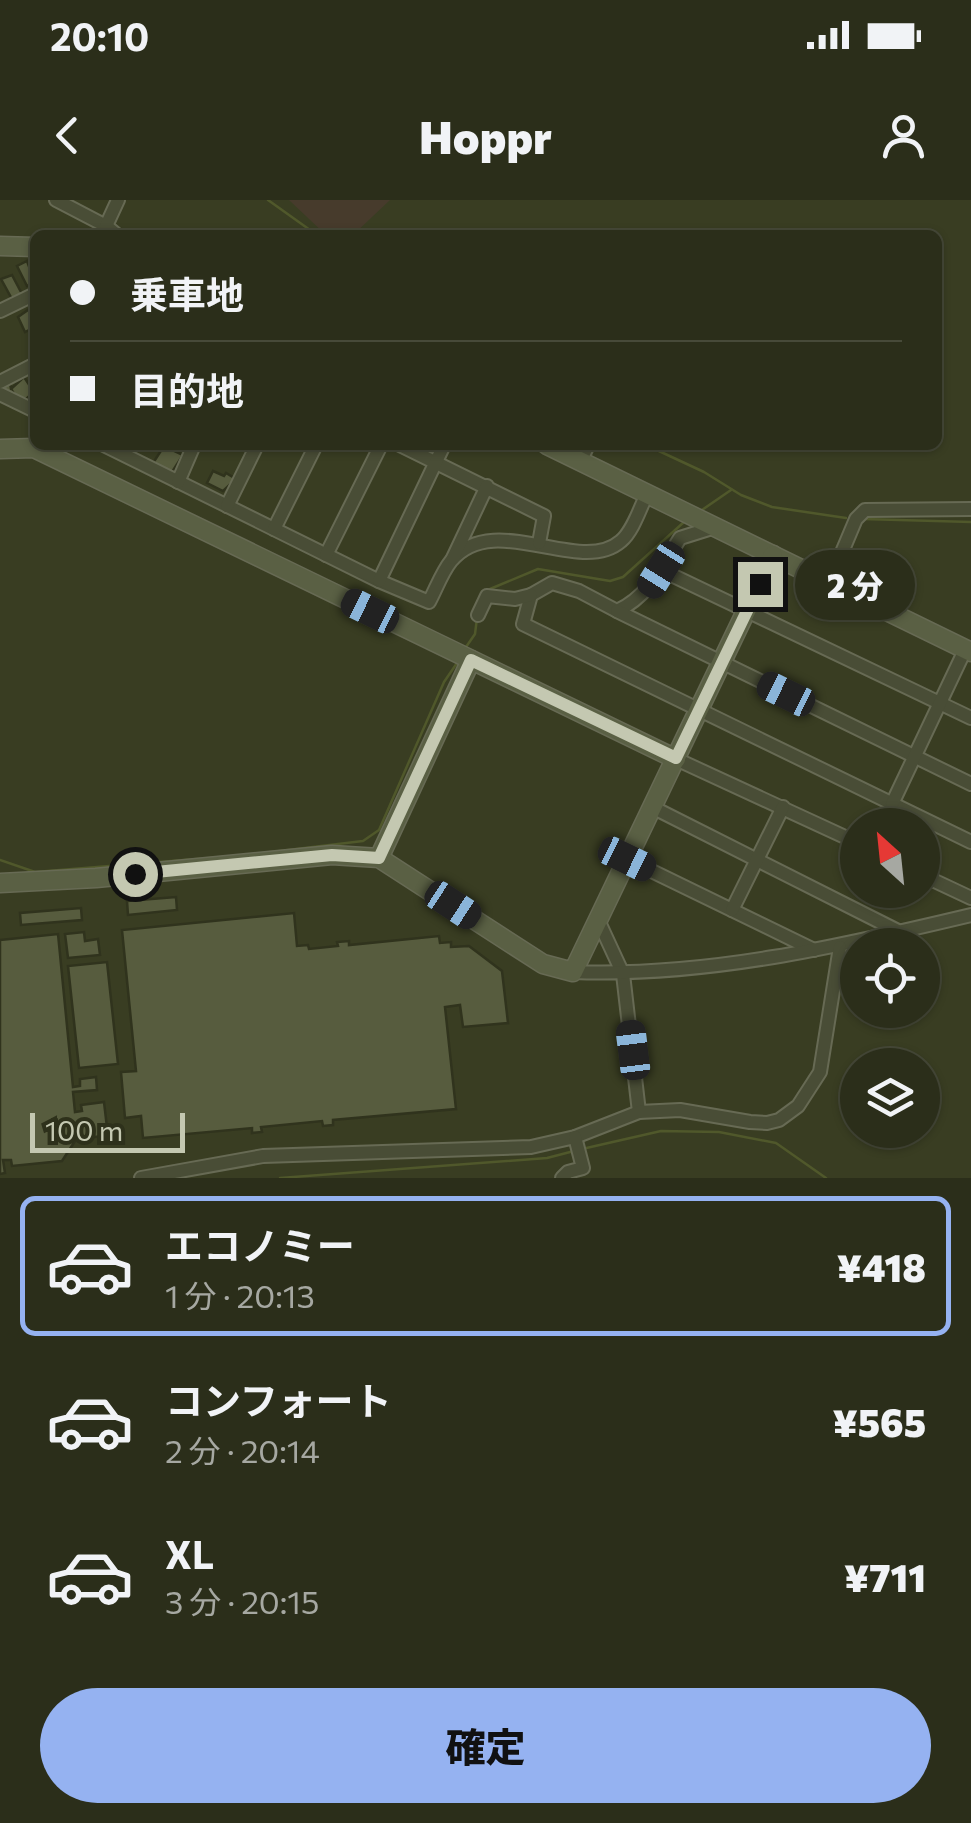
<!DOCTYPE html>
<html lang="ja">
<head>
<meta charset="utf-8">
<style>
  :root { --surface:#2b2e1a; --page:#373a27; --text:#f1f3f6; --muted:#a6a8a2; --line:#474a39; --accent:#95b2f1 }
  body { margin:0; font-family:Commissioner,"Noto Sans JP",sans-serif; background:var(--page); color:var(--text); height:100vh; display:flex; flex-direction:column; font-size:38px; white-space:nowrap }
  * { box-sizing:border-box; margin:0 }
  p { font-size:32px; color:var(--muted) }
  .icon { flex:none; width:55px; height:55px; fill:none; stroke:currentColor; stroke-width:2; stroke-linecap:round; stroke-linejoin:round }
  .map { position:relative; height:978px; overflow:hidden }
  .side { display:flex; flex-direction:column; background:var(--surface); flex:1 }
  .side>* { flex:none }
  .top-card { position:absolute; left:30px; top:30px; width:912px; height:220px; border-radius:15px; box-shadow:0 2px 8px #0004,0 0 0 2px var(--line); display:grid; align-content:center; height:220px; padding:0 40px; background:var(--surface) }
  .needle { width:65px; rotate:333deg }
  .buttons { position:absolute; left:840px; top:608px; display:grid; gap:20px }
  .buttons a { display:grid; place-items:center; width:100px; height:100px; border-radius:50%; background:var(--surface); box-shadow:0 2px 8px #0004,0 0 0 2px var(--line); font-size:50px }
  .scale { position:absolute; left:30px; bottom:25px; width:155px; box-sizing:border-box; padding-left:10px; border:5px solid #c4c8b1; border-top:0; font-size:28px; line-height:35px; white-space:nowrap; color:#c4c8b1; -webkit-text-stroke:8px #2e311b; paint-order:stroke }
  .end { position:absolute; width:45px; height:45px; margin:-22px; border:12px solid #c4c8b1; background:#111; box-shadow:0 0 0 5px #111 }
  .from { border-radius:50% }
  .bubble { position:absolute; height:70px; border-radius:35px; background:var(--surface); box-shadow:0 2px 8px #0004,0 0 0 2px var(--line); font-size:32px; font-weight:800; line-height:70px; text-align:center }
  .car { position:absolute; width:30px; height:60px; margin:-30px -15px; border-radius:12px; box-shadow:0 0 8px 2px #0007; background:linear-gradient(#222 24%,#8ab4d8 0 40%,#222 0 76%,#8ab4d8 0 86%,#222 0) }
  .top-card b { display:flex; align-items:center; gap:35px; height:95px; font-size:38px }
  .top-card b+b { border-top:2px solid var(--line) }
  .top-card i { width:25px; height:25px; background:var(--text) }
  ul { padding:18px 0 0; list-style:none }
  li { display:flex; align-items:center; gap:30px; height:140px; margin:0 20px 15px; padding:0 20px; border:5px solid transparent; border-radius:15px }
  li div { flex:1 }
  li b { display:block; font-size:38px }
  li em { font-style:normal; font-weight:800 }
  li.selected { border-color:var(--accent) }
  li>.icon { width:90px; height:90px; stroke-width:1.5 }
  .primary-button { display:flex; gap:20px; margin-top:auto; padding:20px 40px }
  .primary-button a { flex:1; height:115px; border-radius:60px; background:var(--accent); color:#111; font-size:40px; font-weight:800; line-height:115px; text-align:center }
  .status { display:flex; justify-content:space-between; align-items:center; height:70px; padding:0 50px; background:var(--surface); direction:ltr }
  .status svg { height:28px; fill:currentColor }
  header { display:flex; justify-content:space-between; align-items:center; height:130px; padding:0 40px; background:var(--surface); font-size:45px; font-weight:800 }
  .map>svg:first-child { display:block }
  .green { fill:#473b2c }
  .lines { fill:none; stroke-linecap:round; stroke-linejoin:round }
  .stream { stroke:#50582b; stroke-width:2.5 }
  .building { fill:#575c3e; stroke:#30331d; stroke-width:2.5 }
  .street-casing { stroke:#676a54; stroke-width:16 }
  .secondary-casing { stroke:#676a54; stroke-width:21 }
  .street { stroke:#494d36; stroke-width:12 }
  .secondary { stroke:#5a6044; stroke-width:18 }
  .route { stroke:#c4c8b1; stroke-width:12 }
</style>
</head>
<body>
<div class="status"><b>20:10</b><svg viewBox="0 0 49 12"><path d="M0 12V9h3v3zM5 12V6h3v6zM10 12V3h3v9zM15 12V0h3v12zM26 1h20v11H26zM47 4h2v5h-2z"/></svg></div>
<header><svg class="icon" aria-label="back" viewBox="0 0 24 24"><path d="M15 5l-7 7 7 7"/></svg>Hoppr<svg class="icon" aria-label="person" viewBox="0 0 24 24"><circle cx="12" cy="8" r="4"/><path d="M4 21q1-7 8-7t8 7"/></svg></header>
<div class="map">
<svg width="971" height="978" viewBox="0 0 971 978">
  <rect width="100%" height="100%" fill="#393d22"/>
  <!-- green -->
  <path class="green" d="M 289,0 L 390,0 L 353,35 L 326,35 Z"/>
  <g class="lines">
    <!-- stream -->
    <g class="stream">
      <path d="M 268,0 L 317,35"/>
      <path d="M 646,245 L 704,272 L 741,295 L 772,307 L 846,318"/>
      <path d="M 699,312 L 731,290"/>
      <path d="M 863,319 L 971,322"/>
      <path d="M 490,389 L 538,369 L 610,381 L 623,377 L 684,322"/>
      <path d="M 466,447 L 475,434 L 477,418"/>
      <path d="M 0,660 L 35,672 L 246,655 L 363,641 L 379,630 L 444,482 L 457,463"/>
      <path d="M 582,949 L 661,931 L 719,932 L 776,943 L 826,978"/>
      <path d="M 280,978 L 547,958 L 574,951"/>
    </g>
  </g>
  <!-- building -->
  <g class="building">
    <path d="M 27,61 L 35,83 L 27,86 L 17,66 Z"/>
    <path d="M 12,75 L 22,94 L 12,99 L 1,79 Z"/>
    <path d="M 35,105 L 35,127 L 25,132 L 18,117 Z"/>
    <path d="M 24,177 L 34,192 L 26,199 L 18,201 L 13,192 L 13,198 L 4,194 L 3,186 L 10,183 L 11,189 Z"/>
    <path d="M 164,246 L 183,255 L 172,272 L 153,263 Z"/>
    <path d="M 213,271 L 224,276 L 226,273 L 236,279 L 223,291 L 207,283 Z"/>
    <path d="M 176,697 L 177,710 L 128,715 L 127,701 Z"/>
    <path d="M 81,708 L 82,720 L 21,725 L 20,713 Z"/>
    <path d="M 294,713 L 297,746 L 308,745 L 309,749 L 338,746 L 337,742 L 349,741 L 349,745 L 439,736 L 440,743 L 451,742 L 451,747 L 469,746 L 502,771 L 508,823 L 463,827 L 460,805 L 445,807 L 456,909 L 333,920 L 333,925 L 323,926 L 322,921 L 261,927 L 262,932 L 252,933 L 252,928 L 143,938 L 141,916 L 125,918 L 121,872 L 136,871 L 122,730 Z"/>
    <path d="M 84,732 L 85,741 L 98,739 L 100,755 L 68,758 L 65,734 Z"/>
    <path d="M 58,734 L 73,887 L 80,886 L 80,879 L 96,877 L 97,890 L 73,892 L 75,912 L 82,911 L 81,905 L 104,902 L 108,936 L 77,938 L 62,961 L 12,966 L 11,960 L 3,960 L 5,973 L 0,974 L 0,740 Z"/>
    <path d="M 107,762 L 118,864 L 79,868 L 68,766 Z"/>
  </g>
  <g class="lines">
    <!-- street casing -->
    <g class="street-casing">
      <g id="street">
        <path d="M 56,0 L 106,26 L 117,35"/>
        <path d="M 106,26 L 118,0"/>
        <path d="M 0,111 L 35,94"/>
        <path d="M 0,182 L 35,164"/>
        <path d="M 0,194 L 35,211"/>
        <path d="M 104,245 L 379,381 L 429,402 C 436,389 442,372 451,361 C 494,309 580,377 621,341 C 633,331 640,308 647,294"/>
        <path d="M 400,245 L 544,316 L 539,343"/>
        <path d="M 580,262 L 588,245"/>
        <path d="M 178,282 L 194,245"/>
        <path d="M 227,306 L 257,245"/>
        <path d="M 715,327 L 680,338 C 662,367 649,396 617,411 L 579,391 L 552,383 L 531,395 L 523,424 L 971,642"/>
        <path d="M 274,329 L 316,245"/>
        <path d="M 326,355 L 381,245"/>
        <path d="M 453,358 L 487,286"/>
        <path d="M 661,370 L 971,518"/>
        <path d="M 379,381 L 444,245"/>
        <path d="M 829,383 L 856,319 L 865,310 L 971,309"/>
        <path d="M 617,411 L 971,584"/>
        <path d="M 478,415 L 487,396 L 515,399 L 531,395"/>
        <path d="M 676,559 L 858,643"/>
        <path d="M 892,604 L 965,450"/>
        <path d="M 652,607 L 900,732"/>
        <path d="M 627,659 L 814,750"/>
        <path d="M 922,675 L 971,698"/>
        <path d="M 732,710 L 783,607"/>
        <path d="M 598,720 L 623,774 L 639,912"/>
        <path d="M 573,772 C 707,777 841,746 971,715"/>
        <path d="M 141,978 L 263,956 L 531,947 L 575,937 L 639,912 L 680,910 L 750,922 L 767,923 L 779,920 L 798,906 L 820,872 L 840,747"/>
        <path d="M 562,978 L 568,972 L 583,968 L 575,937"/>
      </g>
    </g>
    <!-- secondary casing -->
    <g class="secondary-casing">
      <g id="secondary">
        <path d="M 0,46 L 35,47"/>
        <path d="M 547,245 L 971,452"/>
        <path d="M 0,249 L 34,248 L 676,559"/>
        <path d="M 379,658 L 471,460"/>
        <path d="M 0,683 L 96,678 L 332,655 L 379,658 L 543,764 L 573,772 L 773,355"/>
      </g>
    </g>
    <!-- street -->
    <use href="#street" class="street"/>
    <!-- secondary -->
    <use href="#secondary" class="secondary"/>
  </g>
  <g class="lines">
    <!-- route -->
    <path class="route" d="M 135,674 L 332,655 L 379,658 L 471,460 L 676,558 L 760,384"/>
  </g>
</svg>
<div class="buttons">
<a><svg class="needle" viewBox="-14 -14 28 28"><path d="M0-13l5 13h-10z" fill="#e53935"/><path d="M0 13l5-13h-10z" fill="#a6a8a2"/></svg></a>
<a><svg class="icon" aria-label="locate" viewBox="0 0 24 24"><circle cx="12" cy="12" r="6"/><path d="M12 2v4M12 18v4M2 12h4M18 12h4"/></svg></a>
<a><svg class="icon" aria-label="layers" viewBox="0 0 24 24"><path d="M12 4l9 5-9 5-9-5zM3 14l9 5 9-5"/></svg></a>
</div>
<div class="scale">100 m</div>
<i class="end from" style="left:135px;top:674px"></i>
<i class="end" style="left:760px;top:384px"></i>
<div class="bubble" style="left:795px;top:350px;width:120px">2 分</div>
<i class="car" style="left:661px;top:370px;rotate:212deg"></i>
<i class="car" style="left:370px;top:411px;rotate:296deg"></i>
<i class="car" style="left:786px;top:494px;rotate:296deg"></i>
<i class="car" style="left:627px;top:659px;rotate:116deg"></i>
<i class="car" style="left:453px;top:705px;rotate:123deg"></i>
<i class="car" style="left:633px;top:850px;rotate:353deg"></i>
<div class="top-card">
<b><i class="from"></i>乗車地</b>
<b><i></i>目的地</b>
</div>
</div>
<section class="side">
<ul>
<li class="selected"><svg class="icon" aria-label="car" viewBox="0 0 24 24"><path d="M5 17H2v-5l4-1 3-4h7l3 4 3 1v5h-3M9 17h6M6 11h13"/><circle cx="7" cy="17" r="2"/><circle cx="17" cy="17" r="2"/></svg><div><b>エコノミー</b><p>1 分 · 20:13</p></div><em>¥418</em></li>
<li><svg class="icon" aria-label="car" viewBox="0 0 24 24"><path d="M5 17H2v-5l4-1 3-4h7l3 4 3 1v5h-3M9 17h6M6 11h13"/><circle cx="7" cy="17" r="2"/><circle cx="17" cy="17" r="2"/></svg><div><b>コンフォート</b><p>2 分 · 20:14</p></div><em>¥565</em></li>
<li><svg class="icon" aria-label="car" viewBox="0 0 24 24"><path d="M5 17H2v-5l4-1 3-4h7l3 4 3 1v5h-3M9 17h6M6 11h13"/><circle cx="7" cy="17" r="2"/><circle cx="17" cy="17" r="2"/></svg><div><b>XL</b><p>3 分 · 20:15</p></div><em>¥711</em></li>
</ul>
<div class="primary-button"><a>確定</a></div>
</section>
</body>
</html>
